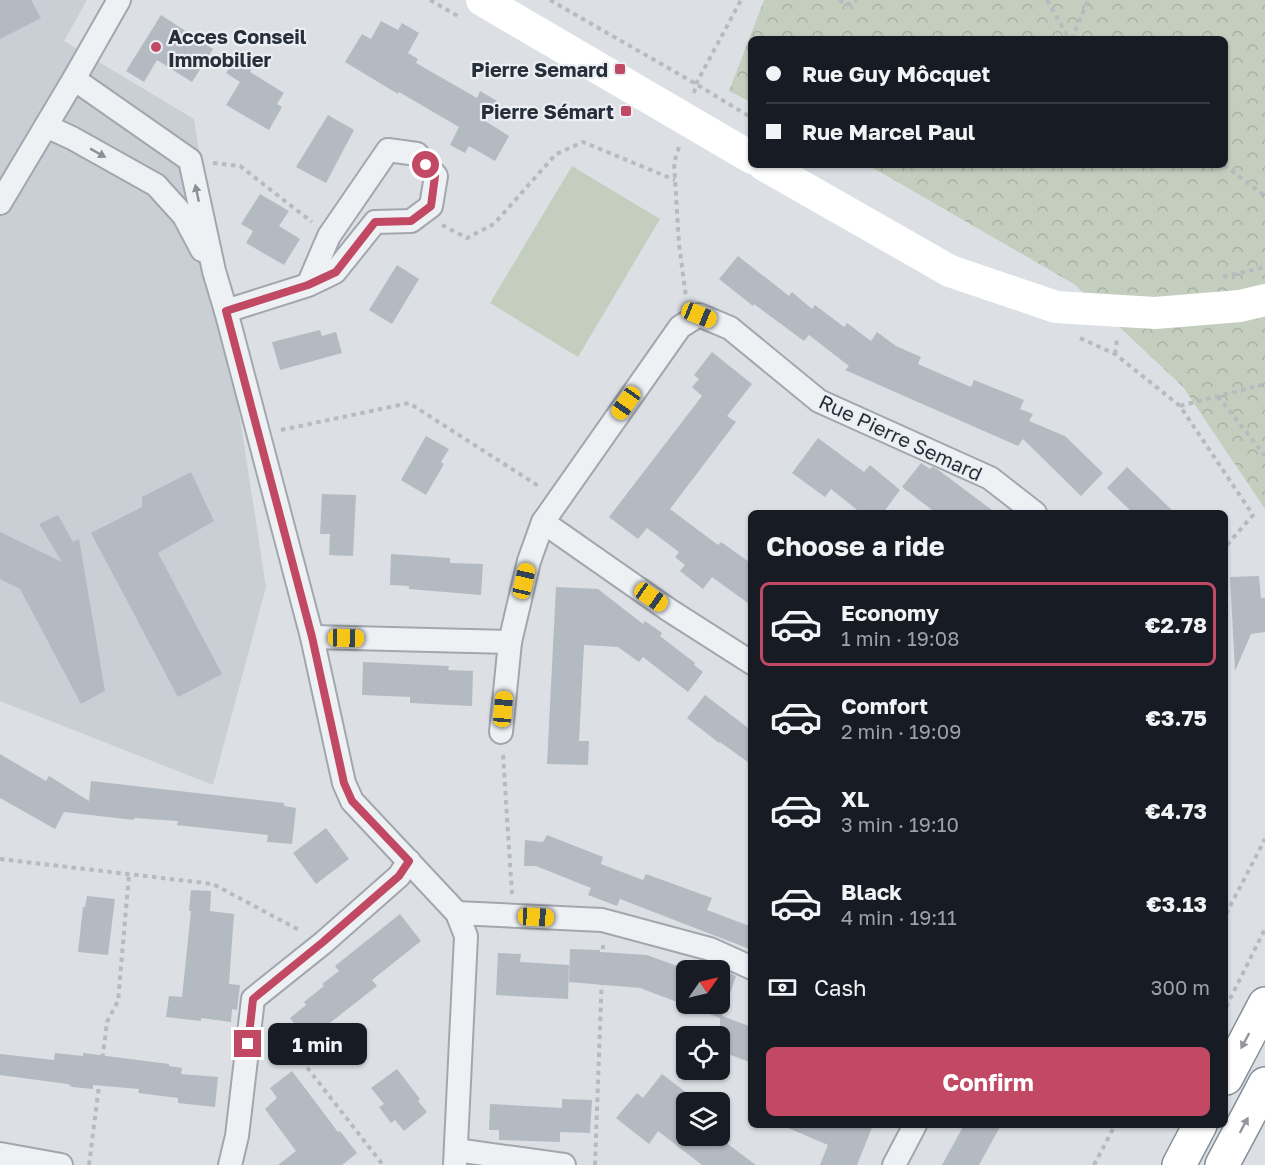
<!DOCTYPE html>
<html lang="en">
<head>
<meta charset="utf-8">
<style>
  :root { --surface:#171b24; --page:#20242c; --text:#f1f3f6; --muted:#9ea1a6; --line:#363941; --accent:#c24964 }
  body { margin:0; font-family:"Golos Text",sans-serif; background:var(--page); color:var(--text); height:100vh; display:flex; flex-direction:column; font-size:22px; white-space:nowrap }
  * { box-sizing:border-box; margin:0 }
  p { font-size:20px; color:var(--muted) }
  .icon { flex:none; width:33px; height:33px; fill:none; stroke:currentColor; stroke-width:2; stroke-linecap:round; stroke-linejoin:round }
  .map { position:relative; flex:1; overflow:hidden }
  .panel { position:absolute; left:748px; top:510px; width:480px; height:618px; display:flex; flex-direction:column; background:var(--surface); border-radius:9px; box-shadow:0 2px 4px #0004 }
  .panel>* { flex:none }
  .top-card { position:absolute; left:748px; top:36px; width:480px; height:132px; border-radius:9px; box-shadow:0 2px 4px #0004; display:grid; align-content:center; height:132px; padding:0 18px; background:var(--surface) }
  .needle { width:39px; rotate:56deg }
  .controls { position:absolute; left:676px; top:960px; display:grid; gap:12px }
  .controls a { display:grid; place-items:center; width:54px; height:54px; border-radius:9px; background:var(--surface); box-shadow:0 2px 4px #0004; font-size:30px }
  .end { position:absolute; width:27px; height:27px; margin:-14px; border:8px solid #c24964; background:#fff; box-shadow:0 0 0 3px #fff }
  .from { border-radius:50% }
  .bubble { position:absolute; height:42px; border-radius:9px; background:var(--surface); box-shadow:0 2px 4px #0004; font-size:20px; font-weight:700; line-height:42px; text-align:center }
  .car { position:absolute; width:18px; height:36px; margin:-18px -9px; border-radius:8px; box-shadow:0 0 4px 2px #0007; background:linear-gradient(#f5c518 24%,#345 0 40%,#f5c518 0 76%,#345 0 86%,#f5c518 0) }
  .top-card b { display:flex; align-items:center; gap:21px; height:57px; font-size:22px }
  .top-card b+b { border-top:2px solid var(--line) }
  .top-card i { width:15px; height:15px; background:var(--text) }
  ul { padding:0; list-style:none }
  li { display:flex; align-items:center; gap:18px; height:84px; margin:0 12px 9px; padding:0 6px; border:3px solid transparent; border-radius:9px }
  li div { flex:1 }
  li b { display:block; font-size:22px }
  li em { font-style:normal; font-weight:700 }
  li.on { border-color:var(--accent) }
  li>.icon { width:54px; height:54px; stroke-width:1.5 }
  h2 { padding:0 18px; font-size:27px; line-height:72px }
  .pay { display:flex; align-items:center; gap:15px; height:66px; padding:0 18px; font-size:22px }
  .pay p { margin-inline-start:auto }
  .button { display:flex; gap:12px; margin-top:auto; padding:12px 18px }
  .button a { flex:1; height:69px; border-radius:9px; background:var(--accent); color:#fff; font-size:24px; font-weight:700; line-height:69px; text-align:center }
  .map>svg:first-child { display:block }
  .built { fill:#cacfd6 }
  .forest { fill:url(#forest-crowns) }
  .pitch { fill:#c3cebe }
  .building { fill:#b4bac1 }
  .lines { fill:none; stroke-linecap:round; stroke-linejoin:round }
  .street-casing { stroke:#a2a7ae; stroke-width:26 }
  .highway-casing { stroke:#858f9a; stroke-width:36 }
  .path { stroke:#b6bbc0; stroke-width:4; stroke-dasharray:4.5 4.5; stroke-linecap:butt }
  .street { stroke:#eef1f4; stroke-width:22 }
  .secondary { stroke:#fff; stroke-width:32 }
  .highway { stroke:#fff; stroke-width:33 }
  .oneway { fill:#8a9097 }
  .oneway2 { fill:#93979c }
  .route { stroke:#c24964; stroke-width:8 }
  .poi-dot { fill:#c24964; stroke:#ebeff3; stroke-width:2 }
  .labels { text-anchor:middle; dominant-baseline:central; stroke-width:4.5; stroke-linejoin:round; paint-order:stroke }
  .poi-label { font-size:20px; font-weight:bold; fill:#272f3a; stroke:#ebeff3; text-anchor:end }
  .street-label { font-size:20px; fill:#272f3a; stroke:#ebeff3 }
</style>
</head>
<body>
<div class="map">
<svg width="1265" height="1165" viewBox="0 0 1265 1165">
  <defs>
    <pattern id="forest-crowns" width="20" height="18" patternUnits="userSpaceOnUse" patternTransform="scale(1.5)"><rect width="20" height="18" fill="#c3cebe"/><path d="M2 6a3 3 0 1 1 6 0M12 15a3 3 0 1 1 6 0" fill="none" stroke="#a8b1a4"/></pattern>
  </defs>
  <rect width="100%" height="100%" fill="#dce0e5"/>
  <!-- built -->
  <path class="built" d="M 0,0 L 87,0 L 64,41 L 194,119 L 266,587 L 213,785 L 0,701 Z"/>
  <!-- forest -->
  <path class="forest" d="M 764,0 L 1265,0 L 1265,509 L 1183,387 L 1074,284 L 868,165 L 1226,165 L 1226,39 L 752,39 L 751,102 L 729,91 Z"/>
  <!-- pitch -->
  <path class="pitch" d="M 572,166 L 660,219 L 578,357 L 490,303 Z"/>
  <!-- building -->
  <g class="building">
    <path d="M 0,0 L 31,0 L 41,18 L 0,39 Z"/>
    <path d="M 161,15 L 213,49 L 192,82 L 157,60 L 144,82 L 126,71 Z"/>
    <path d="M 381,21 L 398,30 L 402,23 L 419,33 L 408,53 L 418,59 L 416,63 L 477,98 L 480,91 L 497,101 L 485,121 L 509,136 L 495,161 L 469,146 L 465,153 L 450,145 L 459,127 L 399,92 L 398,94 L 345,62 L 362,34 L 371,39 Z"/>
    <path d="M 240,50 L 257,60 L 250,72 L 284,93 L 277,104 L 282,107 L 269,130 L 226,105 L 240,82 L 226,73 Z"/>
    <path d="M 328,115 L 354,130 L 326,183 L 296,167 Z"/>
    <path d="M 260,194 L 289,211 L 279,226 L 300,239 L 284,265 L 246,243 L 253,231 L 241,224 Z"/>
    <path d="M 738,256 L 789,296 L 792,292 L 812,309 L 815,305 L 844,327 L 847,323 L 871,341 L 877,332 L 896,346 L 921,357 L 918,364 L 971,387 L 974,380 L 1024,400 L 1020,409 L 1033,414 L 1029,421 L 1065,436 L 1103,473 L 1081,496 L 1023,439 L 1018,446 L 845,370 L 849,366 L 809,335 L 804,341 L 754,304 L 753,306 L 719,279 Z"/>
    <path d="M 397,265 L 419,279 L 392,324 L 369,310 Z"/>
    <path d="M 320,330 L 322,336 L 336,332 L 342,353 L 280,370 L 272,342 Z"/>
    <path d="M 712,352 L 752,384 L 727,416 L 736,422 L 670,509 L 718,545 L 721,542 L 752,564 L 752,606 L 712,577 L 703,589 L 680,571 L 685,565 L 675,557 L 679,552 L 647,528 L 638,539 L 609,517 L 702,396 L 692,387 L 699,379 L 694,375 Z"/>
    <path d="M 426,436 L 449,449 L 441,462 L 444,464 L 426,495 L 401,480 Z"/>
    <path d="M 818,438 L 864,472 L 870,465 L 900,490 L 883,513 L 861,513 L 831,489 L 825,497 L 792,473 Z"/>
    <path d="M 921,463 L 930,469 L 932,467 L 937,469 L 996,513 L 936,513 L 902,487 Z"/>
    <path d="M 1127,467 L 1175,513 L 1133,513 L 1107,488 Z"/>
    <path d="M 191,472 L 214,521 L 158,553 L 222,674 L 178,697 L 91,533 L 142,507 L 142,497 Z"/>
    <path d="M 322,494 L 356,495 L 353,556 L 329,555 L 330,534 L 320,534 Z"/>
    <path d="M 58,515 L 73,542 L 79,539 L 105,691 L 81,704 L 20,589 L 0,579 L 0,532 L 62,562 L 39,524 Z"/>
    <path d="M 391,554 L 450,558 L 450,563 L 483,564 L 481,595 L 409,589 L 409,586 L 390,585 Z"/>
    <path d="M 1259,576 L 1261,598 L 1265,598 L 1265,632 L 1251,634 L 1235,671 L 1230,577 Z"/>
    <path d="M 556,587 L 598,589 L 643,624 L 645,621 L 662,633 L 660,636 L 695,663 L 694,665 L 703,672 L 688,692 L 643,657 L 639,662 L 618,647 L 584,645 L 579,741 L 589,741 L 588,765 L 547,764 Z"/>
    <path d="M 363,662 L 449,666 L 448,670 L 473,671 L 472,706 L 410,703 L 410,697 L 362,695 Z"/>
    <path d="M 705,695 L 752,731 L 752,765 L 720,742 L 719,743 L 687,718 Z"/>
    <path d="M 0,754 L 46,781 L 49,776 L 89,801 L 91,781 L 284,803 L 284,806 L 296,808 L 292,844 L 267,842 L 268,835 L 177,825 L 178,821 L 134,818 L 134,820 L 64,812 L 55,829 L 0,798 Z"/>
    <path d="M 326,828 L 349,859 L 316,884 L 293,853 Z"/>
    <path d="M 547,835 L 603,857 L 601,864 L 643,880 L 646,874 L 712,898 L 707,910 L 752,927 L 752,950 L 620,899 L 617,906 L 588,895 L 591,888 L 536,866 L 524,866 L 525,840 L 543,842 Z"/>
    <path d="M 191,890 L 211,891 L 210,911 L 234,914 L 229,984 L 240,985 L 237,1010 L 232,1009 L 231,1022 L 201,1018 L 201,1021 L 166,1017 L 169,996 L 182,997 L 191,911 L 189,911 Z"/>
    <path d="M 87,896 L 115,899 L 108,955 L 78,952 L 83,907 L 85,907 Z"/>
    <path d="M 400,914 L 421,941 L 372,980 L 377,986 L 308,1040 L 290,1018 L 306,1005 L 304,1002 L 324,986 L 322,984 L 339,971 L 335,966 Z"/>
    <path d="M 570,949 L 600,950 L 600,952 L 647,955 L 688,970 L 687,1004 L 720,1004 L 720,970 L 699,970 L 703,961 L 736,976 L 722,1016 L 752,1027 L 752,1063 L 720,1051 L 720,1018 L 640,988 L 569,982 Z"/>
    <path d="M 498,953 L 521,954 L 520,962 L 569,965 L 568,999 L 496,995 Z"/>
    <path d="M 55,1053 L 83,1056 L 83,1053 L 169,1064 L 169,1066 L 182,1068 L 181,1074 L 218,1077 L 215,1107 L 178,1103 L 178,1098 L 138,1093 L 139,1089 L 93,1085 L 93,1089 L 72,1087 L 68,1084 L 0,1075 L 0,1054 L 54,1060 Z"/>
    <path d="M 397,1069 L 420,1099 L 418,1101 L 427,1112 L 404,1131 L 395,1120 L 391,1123 L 379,1107 L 384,1104 L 371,1088 Z"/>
    <path d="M 292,1071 L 338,1132 L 340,1131 L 357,1153 L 342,1165 L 278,1165 L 296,1151 L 265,1109 L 277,1098 L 270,1088 Z"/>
    <path d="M 662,1074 L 687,1093 L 687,1136 L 717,1136 L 756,1165 L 702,1165 L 658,1131 L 649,1144 L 616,1118 L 637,1093 L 643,1098 Z"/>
    <path d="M 562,1099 L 592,1100 L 590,1133 L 560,1132 L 560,1142 L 499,1140 L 499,1130 L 489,1130 L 490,1104 L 562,1108 Z"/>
    <path d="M 781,1125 L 873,1125 L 857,1165 L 820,1165 L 828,1145 Z"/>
    <path d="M 964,1125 L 1001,1125 L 979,1165 L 942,1165 Z"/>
  </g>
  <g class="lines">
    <!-- street casing -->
    <g class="street-casing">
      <g id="street">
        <path d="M 74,79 L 190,160 L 214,271 L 226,311 L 312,637 L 344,783 L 352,801 L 457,913 L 466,936 L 455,1165"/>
        <path d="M 46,126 L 72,138 L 156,185 L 184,216 L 202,250"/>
        <path d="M 0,203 L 74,79 L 119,0"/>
        <path d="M 226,311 L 308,285 L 329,236 L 388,150 L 417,154 L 436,176 L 431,206 L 411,221 L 375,222 L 335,272 L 308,285"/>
        <path d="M 543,522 L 669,610 L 752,663"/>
        <path d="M 312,637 L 510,642 L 501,732"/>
        <path d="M 510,642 L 529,561 L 543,522 L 680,327 L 699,315 L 730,328 L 819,401 L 990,478 L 1035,513"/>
        <path d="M 457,913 L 602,920 L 710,949 L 752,968"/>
        <path d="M 456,1150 L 564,1165"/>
        <path d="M 0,1154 L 61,1165"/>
        <path d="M 230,1165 L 237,1136 L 253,999 L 323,943 L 399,876 L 409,861"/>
        <path d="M 894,1165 L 915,1125"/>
      </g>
    </g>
    <!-- highway casing -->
    <g class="highway-casing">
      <g id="highway">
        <path d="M 1226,1078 L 1265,1004"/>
        <path d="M 1179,1165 L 1200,1125"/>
        <path d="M 1222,1165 L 1265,1084"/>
      </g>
    </g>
    <!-- path -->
    <g class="path">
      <path d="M 430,0 L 458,16"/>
      <path d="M 550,0 L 696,84 L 752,118"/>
      <path d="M 839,0 L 846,5 L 857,0"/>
      <path d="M 1047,0 L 1069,39"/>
      <path d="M 1072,39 L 1088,0"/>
      <path d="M 694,93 L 696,84 L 741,0"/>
      <path d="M 679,147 L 674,163 L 679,244 L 686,297"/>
      <path d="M 213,163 L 240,166 L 312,222"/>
      <path d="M 1224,165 L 1265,196"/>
      <path d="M 442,225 L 467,238 L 494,224 L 556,154 L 583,142 L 675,180"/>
      <path d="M 1223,277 L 1265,267"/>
      <path d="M 1080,338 L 1115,354 L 1180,406 L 1253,515 L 1226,546"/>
      <path d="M 1115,354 L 1117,339"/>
      <path d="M 1218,396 L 1265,456"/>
      <path d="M 1180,406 L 1265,384"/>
      <path d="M 281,430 L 409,403 L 540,487"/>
      <path d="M 503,755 L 512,894"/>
      <path d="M 0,859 L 213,884 L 301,931"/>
      <path d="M 1226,914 L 1265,839"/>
      <path d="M 1226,1007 L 1265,929"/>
      <path d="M 274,1025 L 383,1165"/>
      <path d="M 89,1165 L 107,1022 L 118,1001 L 129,874"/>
      <path d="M 595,1165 L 603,945"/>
      <path d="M 1094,1165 L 1115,1125"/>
    </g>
    <!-- street -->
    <use href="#street" class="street"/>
    <!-- secondary -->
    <g class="secondary">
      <path d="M 482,0 L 752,158"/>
      <path d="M 764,165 L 950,271 L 1056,307 L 1155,313 L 1240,306 L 1265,300"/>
    </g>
    <!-- highway -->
    <use href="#highway" class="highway"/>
  </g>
  <!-- one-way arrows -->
  <defs><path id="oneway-solid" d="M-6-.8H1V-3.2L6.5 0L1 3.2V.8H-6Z" transform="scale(1.5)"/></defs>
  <g class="oneway">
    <use href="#oneway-solid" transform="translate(98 153) rotate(29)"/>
    <use href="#oneway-solid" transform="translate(197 193) rotate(-102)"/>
  </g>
  <g class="oneway2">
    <use href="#oneway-solid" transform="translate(1245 1041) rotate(118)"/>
    <use href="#oneway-solid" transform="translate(1244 1125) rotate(-62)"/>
  </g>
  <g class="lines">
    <!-- route -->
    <path class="route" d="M 248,1044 L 253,999 L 323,942 L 399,876 L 409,861 L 352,801 L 344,783 L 312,637 L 226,311 L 308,285 L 336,272 L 375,222 L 411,221 L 431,206 L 435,176 L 426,165"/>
  </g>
  <!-- markers -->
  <g class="poi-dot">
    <circle cx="156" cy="47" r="6"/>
    <rect x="614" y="63" width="12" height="12" rx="3"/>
    <rect x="620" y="105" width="12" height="12" rx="3"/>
  </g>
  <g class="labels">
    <!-- poi labels -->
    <g class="poi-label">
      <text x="168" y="36" text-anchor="start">Acces Conseil<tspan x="168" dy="23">Immobilier</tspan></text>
      <text x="608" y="69">Pierre Semard</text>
      <text x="614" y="111">Pierre Sémart</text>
    </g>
    <!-- street labels -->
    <g class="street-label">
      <text transform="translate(901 437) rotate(25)">Rue Pierre Semard</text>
    </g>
  </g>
</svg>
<div class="controls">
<a><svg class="needle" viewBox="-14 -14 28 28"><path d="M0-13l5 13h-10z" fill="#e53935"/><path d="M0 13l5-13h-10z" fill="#9ea1a6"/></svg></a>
<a><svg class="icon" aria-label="locate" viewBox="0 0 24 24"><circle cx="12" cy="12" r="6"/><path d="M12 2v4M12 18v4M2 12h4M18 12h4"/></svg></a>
<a><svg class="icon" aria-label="layers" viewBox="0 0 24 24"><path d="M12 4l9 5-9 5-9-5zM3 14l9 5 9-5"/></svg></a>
</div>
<i class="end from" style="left:426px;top:165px"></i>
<i class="end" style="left:248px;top:1044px"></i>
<div class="bubble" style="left:268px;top:1023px;width:99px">1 min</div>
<i class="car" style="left:699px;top:315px;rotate:112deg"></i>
<i class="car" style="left:626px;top:403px;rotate:215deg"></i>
<i class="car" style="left:524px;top:581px;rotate:13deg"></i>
<i class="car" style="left:651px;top:597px;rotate:125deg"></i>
<i class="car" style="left:346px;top:638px;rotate:91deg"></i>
<i class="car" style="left:503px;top:709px;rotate:5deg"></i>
<i class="car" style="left:536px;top:917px;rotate:93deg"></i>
<div class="top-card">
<b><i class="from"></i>Rue Guy Môcquet</b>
<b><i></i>Rue Marcel Paul</b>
</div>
<section class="panel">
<h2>Choose a ride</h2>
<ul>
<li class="on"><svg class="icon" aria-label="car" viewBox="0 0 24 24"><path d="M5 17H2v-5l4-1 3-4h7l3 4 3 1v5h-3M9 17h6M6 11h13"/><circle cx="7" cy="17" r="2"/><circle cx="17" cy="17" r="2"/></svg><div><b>Economy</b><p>1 min · 19:08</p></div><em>€2.78</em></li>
<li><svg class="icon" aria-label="car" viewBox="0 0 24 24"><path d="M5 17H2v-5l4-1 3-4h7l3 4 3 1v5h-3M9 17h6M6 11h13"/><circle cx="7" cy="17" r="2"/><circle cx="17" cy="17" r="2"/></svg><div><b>Comfort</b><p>2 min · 19:09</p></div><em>€3.75</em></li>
<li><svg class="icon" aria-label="car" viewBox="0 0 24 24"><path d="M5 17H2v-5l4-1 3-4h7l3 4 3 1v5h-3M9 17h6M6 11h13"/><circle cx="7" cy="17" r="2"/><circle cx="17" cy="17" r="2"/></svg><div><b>XL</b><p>3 min · 19:10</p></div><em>€4.73</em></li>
<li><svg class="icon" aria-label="car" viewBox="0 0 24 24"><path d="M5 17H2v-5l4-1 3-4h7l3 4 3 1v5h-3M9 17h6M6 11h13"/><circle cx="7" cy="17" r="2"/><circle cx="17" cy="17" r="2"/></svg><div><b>Black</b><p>4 min · 19:11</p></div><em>€3.13</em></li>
</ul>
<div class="pay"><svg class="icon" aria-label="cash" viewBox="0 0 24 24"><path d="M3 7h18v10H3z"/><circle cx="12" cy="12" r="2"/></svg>Cash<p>300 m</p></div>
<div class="button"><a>Confirm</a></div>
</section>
</div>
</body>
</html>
